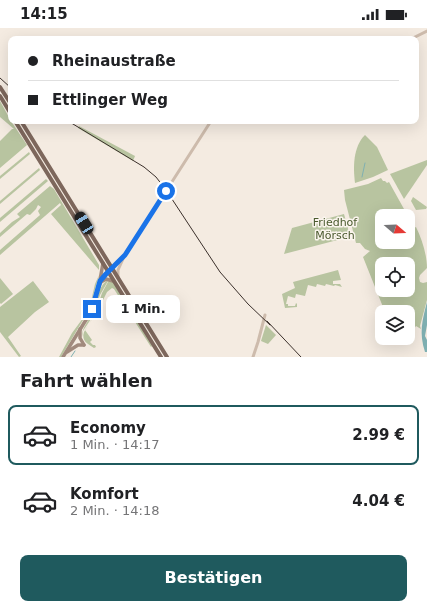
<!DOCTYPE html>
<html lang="de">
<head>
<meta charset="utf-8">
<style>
  :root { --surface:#fff; --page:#f6f6f6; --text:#202124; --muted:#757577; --line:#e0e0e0; --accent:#1f5a5e }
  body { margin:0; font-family:"DejaVu Sans",sans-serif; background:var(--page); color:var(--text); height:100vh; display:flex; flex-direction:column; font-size:15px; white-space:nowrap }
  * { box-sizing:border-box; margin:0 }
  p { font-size:13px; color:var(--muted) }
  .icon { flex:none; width:22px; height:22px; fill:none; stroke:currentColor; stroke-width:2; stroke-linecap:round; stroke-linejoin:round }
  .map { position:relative; height:329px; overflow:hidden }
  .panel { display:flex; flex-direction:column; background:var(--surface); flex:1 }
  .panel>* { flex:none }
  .banner { position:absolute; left:8px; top:8px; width:411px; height:88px; border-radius:8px; box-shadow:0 4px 16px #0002; display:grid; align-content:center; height:88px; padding:0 20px; background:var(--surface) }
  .needle { width:26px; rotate:109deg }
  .fabs { position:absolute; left:375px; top:181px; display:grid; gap:8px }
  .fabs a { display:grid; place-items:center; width:40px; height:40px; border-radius:8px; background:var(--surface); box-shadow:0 4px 16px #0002; font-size:20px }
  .end { position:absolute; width:18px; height:18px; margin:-9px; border:5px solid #1a73e8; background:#fff; box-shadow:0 0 0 2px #fff }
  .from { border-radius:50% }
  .bubble { position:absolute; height:28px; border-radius:8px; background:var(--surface); box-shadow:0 4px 16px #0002; font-size:13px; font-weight:700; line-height:28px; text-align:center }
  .car { position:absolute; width:12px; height:24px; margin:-12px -6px; border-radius:5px; box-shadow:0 0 3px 1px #0007; background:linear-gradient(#222 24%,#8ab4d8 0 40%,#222 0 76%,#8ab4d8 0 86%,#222 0) }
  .banner b { display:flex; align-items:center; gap:14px; height:38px; font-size:15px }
  .banner b+b { border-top:1px solid var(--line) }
  .banner i { width:10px; height:10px; background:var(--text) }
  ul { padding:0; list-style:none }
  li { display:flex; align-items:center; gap:12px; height:60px; margin:0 8px 6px; padding:0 12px; border:2px solid transparent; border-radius:8px }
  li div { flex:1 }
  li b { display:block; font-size:15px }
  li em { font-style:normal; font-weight:700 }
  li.on { border-color:var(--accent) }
  li>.icon { width:36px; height:36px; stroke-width:1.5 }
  h2 { padding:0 20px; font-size:18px; line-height:48px }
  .cta { display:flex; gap:8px; margin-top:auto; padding:8px 20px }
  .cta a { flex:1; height:46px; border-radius:8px; background:var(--accent); color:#fff; font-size:16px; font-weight:700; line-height:46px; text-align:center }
  .status { display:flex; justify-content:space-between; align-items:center; height:28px; padding:0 20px; background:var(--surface); direction:ltr }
  .status svg { height:11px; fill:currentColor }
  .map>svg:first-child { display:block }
  .green { fill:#b8c4a0; fill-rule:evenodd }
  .water { fill:#7fb0b2 }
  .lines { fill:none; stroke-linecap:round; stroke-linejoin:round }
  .stream { stroke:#7fb0b2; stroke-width:1 }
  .tertiary { stroke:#cdbbac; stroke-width:3 }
  .secondary { stroke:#a18a7d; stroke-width:3.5 }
  .primary { stroke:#7d675c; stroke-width:4 }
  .tram { stroke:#3b302b; stroke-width:1 }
  .route { stroke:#1a73e8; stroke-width:5 }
  .labels { text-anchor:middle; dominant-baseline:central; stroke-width:3; stroke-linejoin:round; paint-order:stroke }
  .park-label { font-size:11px; fill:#4a5a2e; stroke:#fbf5ee }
</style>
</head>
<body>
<div class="status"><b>14:15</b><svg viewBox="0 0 49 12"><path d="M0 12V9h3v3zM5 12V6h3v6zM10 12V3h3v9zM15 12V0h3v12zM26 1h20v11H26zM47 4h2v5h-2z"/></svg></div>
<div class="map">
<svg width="427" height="329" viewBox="0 0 427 329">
  <rect width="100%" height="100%" fill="#f4ebe1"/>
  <!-- green -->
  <g class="green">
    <path d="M 0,73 L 11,93 L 27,117 L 0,140 L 0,113 L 12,101 L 14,101 L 0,89 Z"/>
    <path d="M 79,98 L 135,128 L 133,133 L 78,100 Z"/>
    <path d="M 365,107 L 377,119 L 388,142 L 373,149 L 355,155 C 353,139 353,119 365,107 Z"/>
    <path d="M 29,124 L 30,126 L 0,151 L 0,148 Z"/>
    <path d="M 427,132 L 427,137 L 404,171 L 390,146 Z"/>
    <path d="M 39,140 L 40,142 L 0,176 L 0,173 Z"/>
    <path d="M 381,150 L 383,153 L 385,153 L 387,155 L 389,154 L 404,181 L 400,184 L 402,188 L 382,188 L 382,214 L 408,214 L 408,203 L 416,199 C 422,211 427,227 427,240 L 420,247 L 419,250 L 420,254 L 423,255 L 427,254 L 427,272 L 420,298 L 421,301 L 416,298 L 414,301 L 410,301 L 410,295 L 408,293 L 408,284 L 385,284 L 363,229 L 370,223 L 365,221 L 360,215 L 356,215 L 355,211 L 353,211 L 352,208 L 354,207 L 345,172 L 344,162 L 368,156 ZM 382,236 L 408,236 L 408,262 L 382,262 Z"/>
    <path d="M 46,151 L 48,153 L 0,194 L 0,190 Z"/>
    <path d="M 50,158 L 54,161 L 99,237 L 99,242 L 51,186 L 61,177 L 60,175 L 0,227 L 0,222 L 40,187 L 38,183 L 41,179 L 38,177 L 36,181 L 30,187 L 27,186 L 0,209 L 0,205 L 12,194 L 20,189 L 17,186 Z"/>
    <path d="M 413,169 L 427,179 L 426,181 L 416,182 L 411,173 Z"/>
    <path d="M 344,186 L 350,208 L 349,209 L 284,226 L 292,200 Z"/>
    <path d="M 338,242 L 341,252 L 333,253 L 333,256 L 340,256 L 342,259 L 335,257 L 334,258 L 326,256 L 325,258 L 317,256 L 316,259 L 308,257 L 305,268 L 296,266 L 295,270 L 288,268 L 286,276 L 288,276 L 288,278 L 295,278 L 296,275 L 297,276 L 297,279 L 285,280 L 282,266 L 295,260 L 293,254 Z"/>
    <path d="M 99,247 L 89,282 L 61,329 L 59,329 L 72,305 L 89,282 L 95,256 Z"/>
    <path d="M 0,250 L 13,266 L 1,276 L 0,275 Z"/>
    <path d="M 109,252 L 113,254 L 152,318 L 151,319 L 114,261 L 112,260 L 107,264 L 98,282 L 85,302 L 92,312 L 90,314 L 93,317 L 95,317 L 96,319 L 94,320 C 88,316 81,313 84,304 L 95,286 L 102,265 Z"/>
    <path d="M 33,253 L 49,274 L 35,284 L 8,309 L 21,328 L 19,329 L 0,304 L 0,279 Z"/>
    <path d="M 106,253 L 108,253 L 100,267 L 93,288 L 83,303 L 82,309 C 81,300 90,291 94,283 C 98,273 97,261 106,253 Z"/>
    <path d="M 266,297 L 276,307 L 268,316 L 261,313 Z"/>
  </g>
  <!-- water -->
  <path class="water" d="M 427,274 L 427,297 L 425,308 L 427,312 L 427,324 L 425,324 C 419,305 422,293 427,274 Z"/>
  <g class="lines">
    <!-- stream -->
    <g class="stream">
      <path d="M 362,149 L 365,135"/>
      <path d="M 71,329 L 75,323"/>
    </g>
    <!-- tertiary -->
    <g class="tertiary">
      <path d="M 411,11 L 427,3"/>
      <path d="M 112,240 L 125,227 L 211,93"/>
      <path d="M 118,249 L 118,242 L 123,231"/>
      <path d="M 253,329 L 258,314 L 265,287"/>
    </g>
    <!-- secondary -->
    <g class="secondary">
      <path d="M 100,252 L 103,235"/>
      <path d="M 101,254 L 106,251 L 113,253"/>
      <path d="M 80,301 L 80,310 L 84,317"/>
      <path d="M 67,324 L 78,317 L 84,317"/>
      <path d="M 63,329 L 89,287 C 97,272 96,254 110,242"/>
    </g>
    <!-- primary -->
    <g class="primary">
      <path d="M 0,59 L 11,76"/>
      <path d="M 0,68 L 11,86"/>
      <path d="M 15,93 L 161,329"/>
      <path d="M 21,93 L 167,329"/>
    </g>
    <!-- tram -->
    <g class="tram">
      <path d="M 0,50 L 11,60"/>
      <path d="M 68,93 L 144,139 L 156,149 L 166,162 L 220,244 L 248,276 L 270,297"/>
      <path d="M 267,293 L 301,329"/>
    </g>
  </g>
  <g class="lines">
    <!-- route -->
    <path class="route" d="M 92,281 L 100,253 L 106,246 L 125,227 L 166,163"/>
  </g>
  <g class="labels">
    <!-- park labels -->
    <g class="park-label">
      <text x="335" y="194">Friedhof<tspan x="335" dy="13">Mörsch</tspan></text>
    </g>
  </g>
</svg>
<div class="fabs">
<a><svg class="needle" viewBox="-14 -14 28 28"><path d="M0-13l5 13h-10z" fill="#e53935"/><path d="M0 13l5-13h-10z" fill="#757577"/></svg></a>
<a><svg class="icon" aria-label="locate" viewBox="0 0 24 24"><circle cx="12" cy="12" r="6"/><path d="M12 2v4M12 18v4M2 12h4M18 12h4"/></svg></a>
<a><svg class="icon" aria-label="layers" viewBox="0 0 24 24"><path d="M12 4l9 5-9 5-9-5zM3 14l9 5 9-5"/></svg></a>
</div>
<i class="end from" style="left:166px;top:163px"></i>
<i class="end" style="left:92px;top:281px"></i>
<div class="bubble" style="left:106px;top:267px;width:74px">1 Min.</div>
<i class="car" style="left:84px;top:195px;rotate:328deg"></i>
<div class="banner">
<b><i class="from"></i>Rheinaustraße</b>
<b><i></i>Ettlinger Weg</b>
</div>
</div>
<section class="panel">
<h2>Fahrt wählen</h2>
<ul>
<li class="on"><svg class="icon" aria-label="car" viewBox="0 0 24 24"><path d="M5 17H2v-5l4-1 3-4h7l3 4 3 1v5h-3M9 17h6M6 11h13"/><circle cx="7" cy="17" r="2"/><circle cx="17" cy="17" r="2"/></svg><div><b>Economy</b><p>1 Min. · 14:17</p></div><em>2.99 €</em></li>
<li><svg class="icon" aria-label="car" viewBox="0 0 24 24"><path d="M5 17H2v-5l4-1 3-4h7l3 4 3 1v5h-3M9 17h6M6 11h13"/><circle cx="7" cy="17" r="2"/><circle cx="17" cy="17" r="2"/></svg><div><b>Komfort</b><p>2 Min. · 14:18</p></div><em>4.04 €</em></li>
</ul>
<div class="cta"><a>Bestätigen</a></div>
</section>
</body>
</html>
